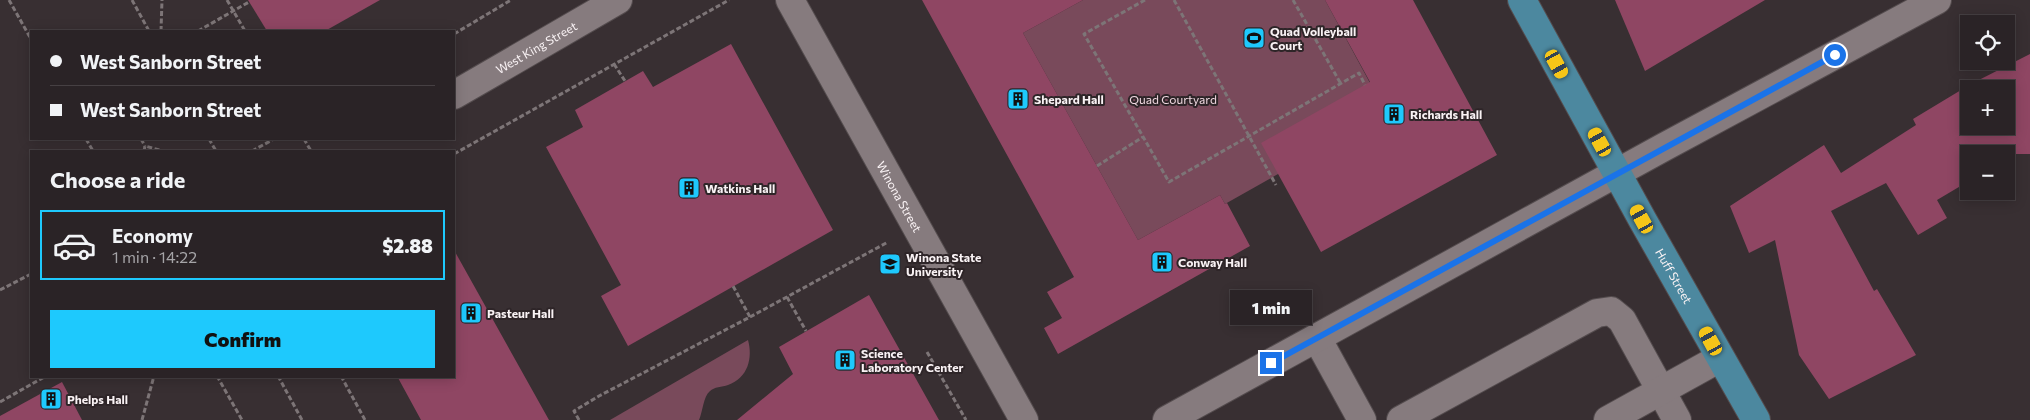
<!DOCTYPE html>
<html lang="en">
<head>
<meta charset="utf-8">
<style>
  :root { --surface:#2a2326; --page:#322b2e; --text:#f1f3f6; --muted:#a5a4a7; --line:#464043; --accent:#1ec9fd }
  body { margin:0; font-family:Commissioner,sans-serif; background:var(--page); color:var(--text); height:100vh; display:flex; flex-direction:column; font-size:19px; white-space:nowrap }
  * { box-sizing:border-box; margin:0 }
  p { font-size:16px; color:var(--muted) }
  .icon { flex:none; width:28px; height:28px; fill:none; stroke:currentColor; stroke-width:2; stroke-linecap:round; stroke-linejoin:round }
  .map { position:relative; flex:1; overflow:hidden }
  .panel { position:absolute; left:30px; top:150px; width:425px; height:228px; display:flex; flex-direction:column; background:var(--surface); border-radius:0px; box-shadow:0 2px 12px #0003,0 0 0 1px var(--line) }
  .panel>* { flex:none }
  .top-card { position:absolute; left:30px; top:30px; width:425px; height:110px; border-radius:0px; box-shadow:0 2px 12px #0003,0 0 0 1px var(--line); display:grid; align-content:center; height:110px; padding:0 20px; background:var(--surface) }
  .fabs { position:absolute; left:1960px; top:15px; display:grid; gap:10px }
  .fabs a { display:grid; place-items:center; width:55px; height:55px; border-radius:0px; background:var(--surface); box-shadow:0 2px 12px #0003,0 0 0 1px var(--line); font-size:25px }
  .end { position:absolute; width:22px; height:22px; margin:-11px; border:6px solid #1a73e8; background:#fff; box-shadow:0 0 0 2px #fff }
  .from { border-radius:50% }
  .bubble { position:absolute; height:35px; border-radius:0px; background:var(--surface); box-shadow:0 2px 12px #0003,0 0 0 1px var(--line); font-size:16px; font-weight:800; line-height:35px; text-align:center }
  .car { position:absolute; width:15px; height:30px; margin:-15px -8px; border-radius:6px; box-shadow:0 0 4px 1px #0007; background:linear-gradient(#f5c518 24%,#345 0 40%,#f5c518 0 76%,#345 0 86%,#f5c518 0) }
  .top-card b { display:flex; align-items:center; gap:18px; height:48px; font-size:19px }
  .top-card b+b { border-top:1px solid var(--line) }
  .top-card i { width:12px; height:12px; background:var(--text) }
  ul { padding:0; list-style:none }
  li { display:flex; align-items:center; gap:15px; height:70px; margin:0 10px 8px; padding:0 10px; border:2px solid transparent; border-radius:0px }
  li div { flex:1 }
  li b { display:block; font-size:19px }
  li em { font-style:normal; font-weight:800 }
  li.active { border-color:var(--accent) }
  li>.icon { width:45px; height:45px; stroke-width:1.5 }
  h2 { padding:0 20px; font-size:22px; line-height:60px }
  .action { display:flex; gap:10px; margin-top:auto; padding:10px 20px }
  .action a { flex:1; height:58px; border-radius:0px; background:var(--accent); color:#111; font-size:20px; font-weight:800; line-height:58px; text-align:center }
  .map>svg:first-child { display:block }
  .green { fill:#794a5b }
  .building { fill:#8f4663; fill-rule:evenodd }
  .lines { fill:none; stroke-linecap:round; stroke-linejoin:round }
  .minor-casing { stroke:#544c4e; stroke-width:30 }
  .major-casing { stroke:#544c4e; stroke-width:30 }
  .path { stroke:#7d7577; stroke-width:3; stroke-dasharray:5 2.5; stroke-linecap:butt }
  .minor { stroke:#867b7e; stroke-width:28 }
  .major { stroke:#4c889f; stroke-width:28 }
  .route { stroke:#1a73e8; stroke-width:6 }
  .labels { text-anchor:middle; dominant-baseline:central; stroke-width:4; stroke-linejoin:round; paint-order:stroke }
  .poi-label { font-size:12px; font-weight:bold; fill:#f9f2f4; stroke:#2e2528; text-anchor:start }
  .street-label { font-size:12px; fill:#f9f2f4; stroke:#2e2528 }
  .park-label { font-size:12px; fill:#f0d9e1; stroke:#2e2528 }
</style>
</head>
<body>
<div class="map">
<svg width="2030" height="420" viewBox="0 0 2030 420">
  <rect width="100%" height="100%" fill="#382f32"/>
  <!-- green -->
  <g class="green">
    <path d="M 1083,0 L 1325,0 L 1370,83 L 1278,174 L 1225,204 L 1220,195 L 1138,240 L 1023,33 Z"/>
    <path d="M 748,340 C 753,358 748,378 728,385 C 722,387 714,387 710,391 C 703,397 703,411 699,420 L 610,420 Z"/>
  </g>
  <!-- building -->
  <g class="building">
    <path d="M 248,0 L 380,0 L 325,31 L 267,31 Z"/>
    <path d="M 922,0 L 1083,0 L 1023,33 L 1138,240 L 1220,195 L 1225,204 L 1227,203 L 1250,246 L 1058,354 L 1044,328 L 1062,318 L 1047,292 L 1074,277 Z"/>
    <path d="M 1325,0 L 1413,0 L 1497,155 L 1321,252 L 1261,143 L 1370,82 Z"/>
    <path d="M 1615,0 L 1765,0 L 1645,71 Z"/>
    <path d="M 731,44 L 833,230 L 628,346 L 601,296 L 621,285 L 546,147 L 583,127 L 575,110 L 643,71 L 653,87 Z"/>
    <path d="M 2030,54 L 2030,154 L 1969,154 L 1969,181 L 1937,200 L 1947,218 L 1918,235 L 1886,183 L 1831,211 L 1874,291 L 1877,289 L 1916,355 L 1829,399 L 1799,355 L 1775,240 L 1749,253 L 1730,206 L 1824,145 L 1841,173 L 1916,125 L 1913,119 L 1971,84 ZM 1969,89 L 2006,89 L 2006,126 L 1969,126 Z"/>
    <path d="M 454,250 L 549,420 L 421,420 L 397,376 L 454,376 Z"/>
    <path d="M 869,295 L 939,420 L 737,420 L 793,374 L 779,347 Z"/>
    <path d="M 62,382 L 82,420 L 0,420 L 0,416 Z"/>
  </g>
  <g class="lines">
    <!-- minor casing -->
    <g class="minor-casing">
      <g id="minor">
        <path id="s1" d="M 790,0 L 1024,420"/>
        <path id="s2" d="M 454,95 L 618,0"/>
        <path d="M 1317,338 L 1362,420"/>
        <path d="M 1167,420 L 1664,147 L 1937,0"/>
        <path d="M 1401,420 L 1597,313 L 1611,311 L 1622,320 L 1677,420"/>
        <path d="M 1608,420 L 1720,358"/>
      </g>
    </g>
    <!-- major casing -->
    <g class="major-casing">
      <g id="major">
        <path id="s3" d="M 1522,0 L 1642,219 L 1756,420"/>
      </g>
    </g>
    <!-- path -->
    <g class="path">
      <path d="M 9,0 L 31,39"/>
      <path d="M 132,0 L 149,31"/>
      <path d="M 227,0 L 245,31"/>
      <path d="M 1145,0 L 1084,34 L 1169,182 L 1359,73 L 1365,85"/>
      <path d="M 1174,0 L 1276,185"/>
      <path d="M 1293,0 L 1341,84"/>
      <path d="M 161,31 L 162,0"/>
      <path d="M 198,31 L 249,2"/>
      <path d="M 454,34 L 511,0"/>
      <path d="M 614,64 L 625,81"/>
      <path d="M 86,139 L 93,151"/>
      <path d="M 141,139 L 145,146"/>
      <path d="M 209,139 L 216,151"/>
      <path d="M 304,139 L 311,151"/>
      <path d="M 144,151 L 145,146 L 163,151"/>
      <path d="M 252,151 L 274,139"/>
      <path d="M 454,154 L 729,0"/>
      <path d="M 1097,166 L 1143,137"/>
      <path d="M 0,290 L 31,274"/>
      <path d="M 787,297 L 806,331"/>
      <path d="M 750,317 L 888,242"/>
      <path d="M 927,352 L 966,420"/>
      <path d="M 217,376 L 242,420"/>
      <path d="M 278,376 L 302,420"/>
      <path d="M 341,376 L 365,420"/>
      <path d="M 0,402 L 46,376"/>
      <path d="M 142,420 L 154,376"/>
      <path d="M 579,420 L 574,411 L 599,396 L 750,317 L 733,286"/>
    </g>
    <!-- minor -->
    <use href="#minor" class="minor"/>
    <!-- major -->
    <use href="#major" class="major"/>
  </g>
  <g class="lines">
    <!-- route -->
    <path class="route" d="M 1271,363 L 1835,55"/>
  </g>
  <!-- icons -->
  <defs>
    <g id="stadium-square" transform="scale(1.125)"><rect x="-9" y="-9" width="18" height="18" rx="4" fill="#1ec9fd" stroke="#2e2528"/><path d="M0-5a6.5 5 0 1 0 0 10a6.5 5 0 1 0 0-10ZM-3.5-1.8h7v3.6h-7Z" fill="#111"/></g>
    <g id="building-square" transform="scale(1.125)"><rect x="-9" y="-9" width="18" height="18" rx="4" fill="#1ec9fd" stroke="#2e2528"/><path d="M-4-6H4V6H1V3H-1V6H-4ZM-2.5-4.3h1.7v1.8h-1.7ZM.8-4.3h1.7v1.8H.8ZM-2.5-1h1.7V.8h-1.7ZM.8-1h1.7V.8H.8Z" fill="#111"/></g>
    <g id="university-square" transform="scale(1.125)"><rect x="-9" y="-9" width="18" height="18" rx="4" fill="#1ec9fd" stroke="#2e2528"/><path d="M0-5L7-2L0 1L-7-2ZM-4 1L0 2.5L4 1V4Q0 6-4 4Z" fill="#111"/></g>
  </defs>
  <g fill-rule="evenodd">
    <use href="#stadium-square" x="1254" y="38"/>
    <use href="#building-square" x="1018" y="99"/>
    <use href="#building-square" x="1394" y="114"/>
    <use href="#building-square" x="689" y="188"/>
    <use href="#building-square" x="1162" y="262"/>
    <use href="#university-square" x="890" y="264"/>
    <use href="#building-square" x="471" y="313"/>
    <use href="#building-square" x="845" y="360"/>
    <use href="#building-square" x="51" y="399"/>
  </g>
  <g class="labels">
    <!-- poi labels -->
    <g class="poi-label">
      <text x="1270" y="31">Quad Volleyball<tspan x="1270" dy="14">Court</tspan></text>
      <text x="1034" y="99">Shepard Hall</text>
      <text x="1410" y="114">Richards Hall</text>
      <text x="705" y="188">Watkins Hall</text>
      <text x="906" y="257">Winona State<tspan x="906" dy="14">University</tspan></text>
      <text x="1178" y="262">Conway Hall</text>
      <text x="487" y="313">Pasteur Hall</text>
      <text x="861" y="353">Science<tspan x="861" dy="14">Laboratory Center</tspan></text>
      <text x="67" y="399">Phelps Hall</text>
    </g>
    <!-- street labels -->
    <g class="street-label">
      <text stroke="none"><textPath href="#s2" startOffset="95">West King Street</textPath></text>
      <text stroke="none"><textPath href="#s1" startOffset="225">Winona Street</textPath></text>
      <text stroke="none"><textPath href="#s3" startOffset="315">Huff Street</textPath></text>
    </g>
    <!-- park labels -->
    <g class="park-label">
      <text x="1173" y="99">Quad Courtyard</text>
    </g>
  </g>
</svg>
<div class="fabs">
<a><svg class="icon" aria-label="locate" viewBox="0 0 24 24"><circle cx="12" cy="12" r="6"/><path d="M12 2v4M12 18v4M2 12h4M18 12h4"/></svg></a>
<a>+</a>
<a>−</a>
</div>
<i class="end from" style="left:1835px;top:55px"></i>
<i class="end" style="left:1271px;top:363px"></i>
<div class="bubble" style="left:1230px;top:290px;width:82px">1 min</div>
<i class="car" style="left:1557px;top:64px;rotate:151deg"></i>
<i class="car" style="left:1600px;top:142px;rotate:331deg"></i>
<i class="car" style="left:1642px;top:219px;rotate:331deg"></i>
<i class="car" style="left:1711px;top:341px;rotate:331deg"></i>
<div class="top-card">
<b><i class="from"></i>West Sanborn Street</b>
<b><i></i>West Sanborn Street</b>
</div>
<section class="panel">
<h2>Choose a ride</h2>
<ul>
<li class="active"><svg class="icon" aria-label="car" viewBox="0 0 24 24"><path d="M5 17H2v-5l4-1 3-4h7l3 4 3 1v5h-3M9 17h6M6 11h13"/><circle cx="7" cy="17" r="2"/><circle cx="17" cy="17" r="2"/></svg><div><b>Economy</b><p>1 min · 14:22</p></div><em>$2.88</em></li>
</ul>
<div class="action"><a>Confirm</a></div>
</section>
</div>
</body>
</html>
